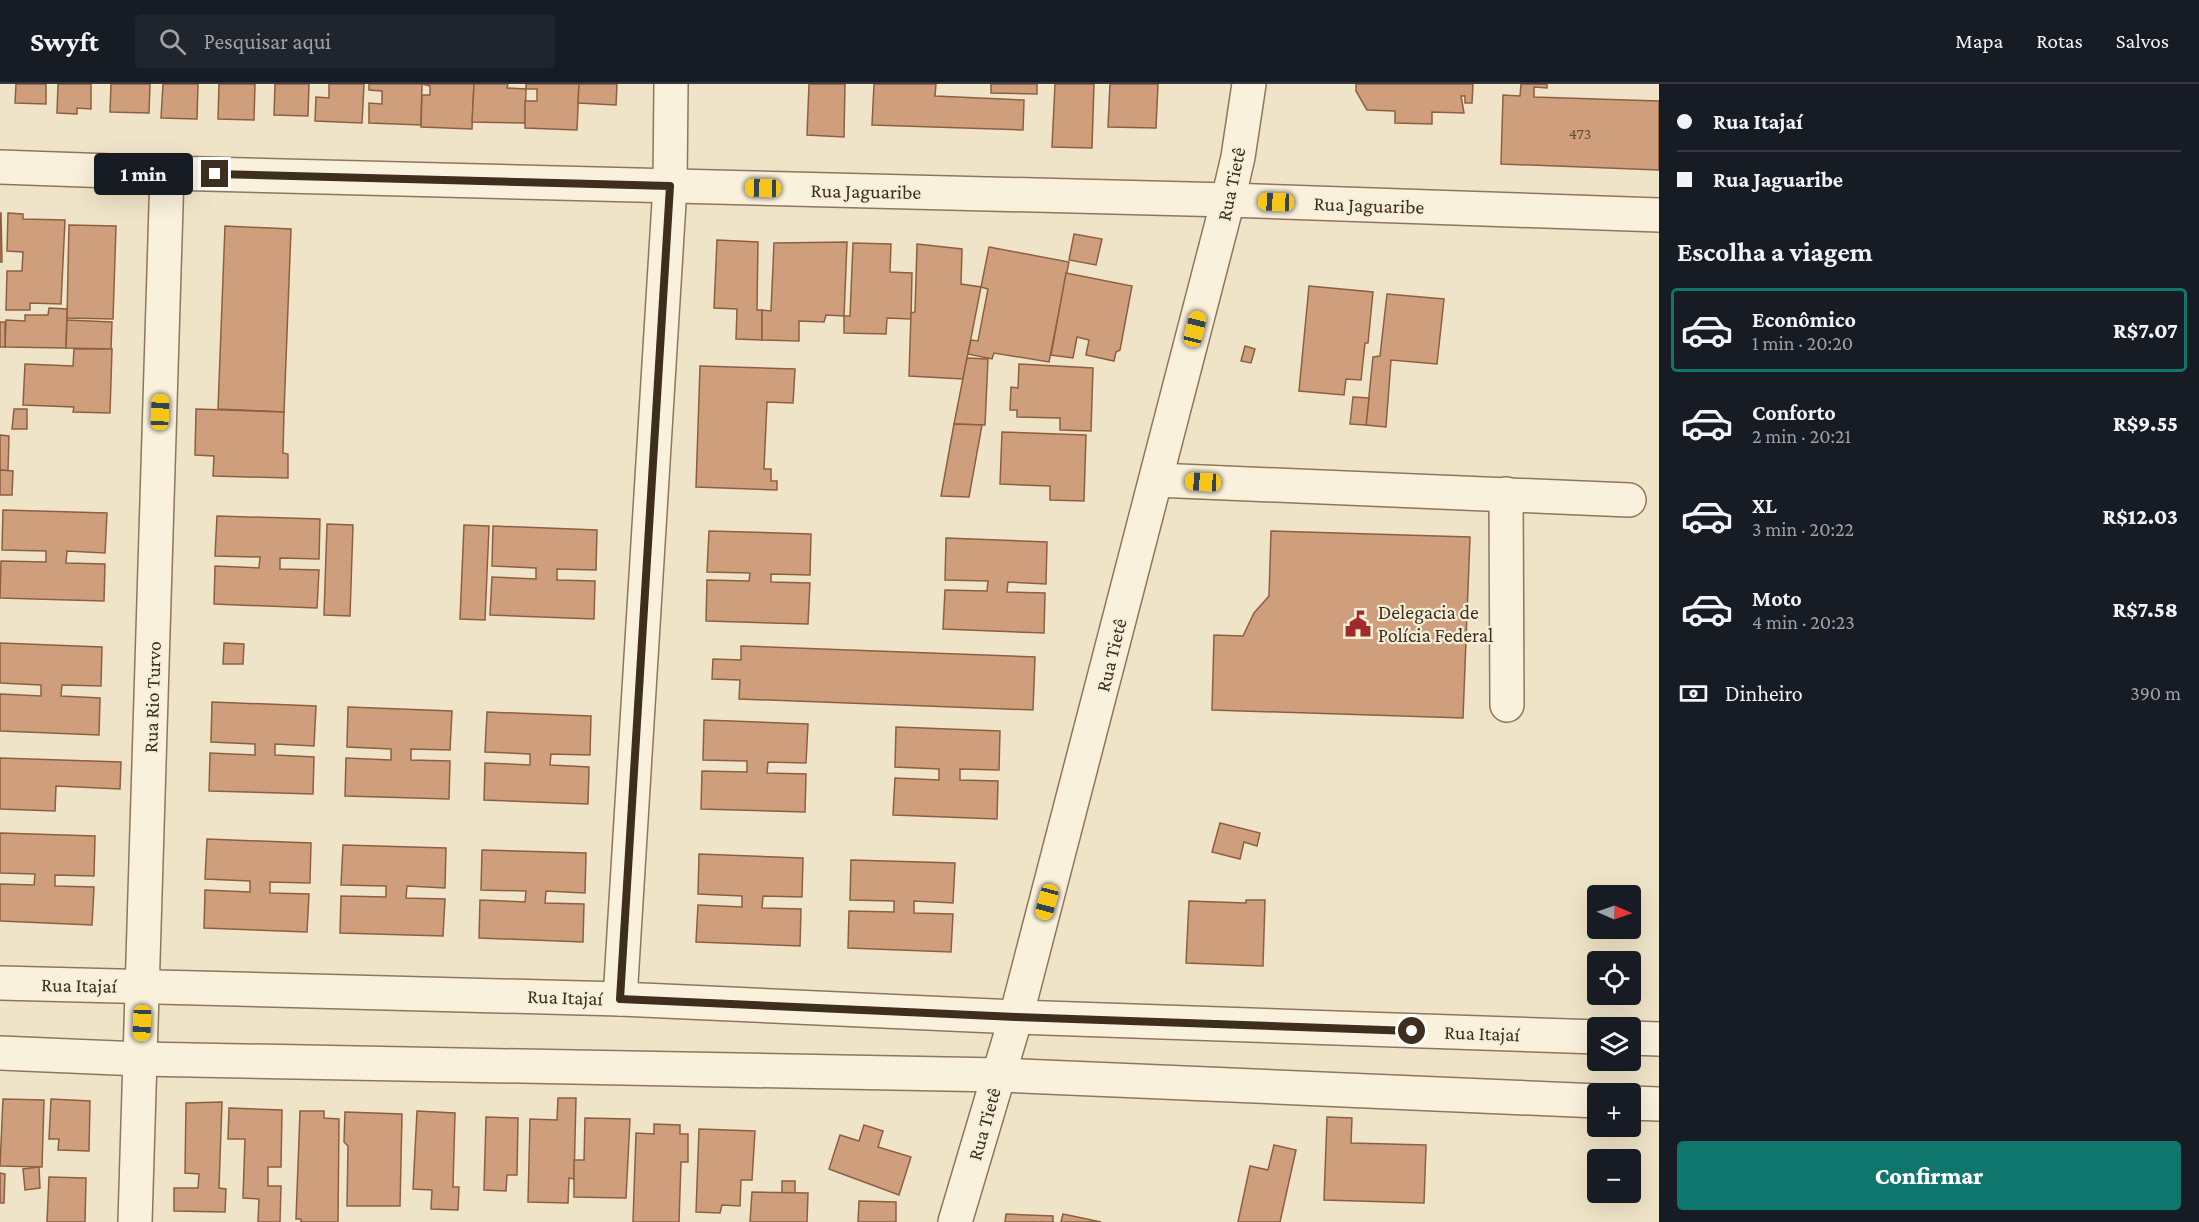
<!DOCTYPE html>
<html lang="pt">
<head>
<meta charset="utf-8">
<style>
  :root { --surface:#171b24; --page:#20242c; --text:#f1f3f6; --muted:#9ea1a6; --line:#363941; --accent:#0f766e }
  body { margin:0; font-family:"Crimson Pro",serif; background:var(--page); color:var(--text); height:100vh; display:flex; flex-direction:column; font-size:22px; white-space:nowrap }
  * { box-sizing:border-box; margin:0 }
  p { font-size:20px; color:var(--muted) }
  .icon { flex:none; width:33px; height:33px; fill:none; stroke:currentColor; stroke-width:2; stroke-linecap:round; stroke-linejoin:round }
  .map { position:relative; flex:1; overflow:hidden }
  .side { display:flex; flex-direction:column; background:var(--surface); width:540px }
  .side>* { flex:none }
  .top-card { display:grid; align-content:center; height:132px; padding:0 18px; background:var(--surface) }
  .needle { width:39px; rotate:92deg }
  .controls { position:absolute; left:1587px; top:801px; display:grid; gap:12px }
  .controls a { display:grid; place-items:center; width:54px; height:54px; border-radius:6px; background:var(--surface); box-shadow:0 6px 24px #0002; font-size:30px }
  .end { position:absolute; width:27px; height:27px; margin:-14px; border:8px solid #3d2e20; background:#fff; box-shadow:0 0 0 3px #fff }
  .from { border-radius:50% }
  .bubble { position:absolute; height:42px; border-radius:6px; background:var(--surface); box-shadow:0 6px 24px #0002; font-size:20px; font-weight:800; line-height:42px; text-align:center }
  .car { position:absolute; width:18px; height:36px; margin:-18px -9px; border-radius:8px; box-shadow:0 0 4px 2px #0007; background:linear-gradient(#f5c518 24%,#345 0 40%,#f5c518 0 76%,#345 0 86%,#f5c518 0) }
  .top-card b { display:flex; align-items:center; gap:21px; height:57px; font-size:22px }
  .top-card b+b { border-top:2px solid var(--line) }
  .top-card i { width:15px; height:15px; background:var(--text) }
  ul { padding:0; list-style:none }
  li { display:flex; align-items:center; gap:18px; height:84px; margin:0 12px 9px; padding:0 6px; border:3px solid transparent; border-radius:6px }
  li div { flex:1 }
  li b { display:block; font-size:22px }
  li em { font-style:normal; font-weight:800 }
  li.on { border-color:var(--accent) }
  li>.icon { width:54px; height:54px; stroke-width:1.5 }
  h2 { padding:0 18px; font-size:27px; line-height:72px }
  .pay { display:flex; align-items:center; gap:15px; height:66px; padding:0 18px; font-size:22px }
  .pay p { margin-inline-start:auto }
  .action { display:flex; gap:12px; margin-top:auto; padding:12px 18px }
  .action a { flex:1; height:69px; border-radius:6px; background:var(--accent); color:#fff; font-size:24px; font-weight:800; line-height:69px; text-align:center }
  header { display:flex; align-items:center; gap:36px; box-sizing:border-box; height:84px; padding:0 30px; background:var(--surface); border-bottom:2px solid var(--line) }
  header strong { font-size:28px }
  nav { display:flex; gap:33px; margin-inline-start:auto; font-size:21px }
  .search { width:420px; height:54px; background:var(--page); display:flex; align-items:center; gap:15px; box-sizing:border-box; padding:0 21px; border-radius:6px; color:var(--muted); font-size:22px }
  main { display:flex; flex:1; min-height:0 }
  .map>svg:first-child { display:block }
  .building { fill:#cf9f7d; stroke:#8d5f41; stroke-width:1.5 }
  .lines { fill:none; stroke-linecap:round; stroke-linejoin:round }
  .minor-casing { stroke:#8d765c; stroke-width:36 }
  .minor { stroke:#faf1dc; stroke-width:33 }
  .route { stroke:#3d2e20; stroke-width:8 }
  .labels { text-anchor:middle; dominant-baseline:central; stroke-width:4.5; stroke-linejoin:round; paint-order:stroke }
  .number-label { font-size:16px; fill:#624a37 }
  .street-label { font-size:20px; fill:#3d2e20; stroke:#f7eed8 }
  .poi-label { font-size:20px; fill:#3d2e20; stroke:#f7eed8; text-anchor:start }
</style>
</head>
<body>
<header>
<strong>Swyft</strong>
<div class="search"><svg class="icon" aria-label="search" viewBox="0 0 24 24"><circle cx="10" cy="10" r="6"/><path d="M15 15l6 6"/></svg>Pesquisar aqui</div>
<nav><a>Mapa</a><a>Rotas</a><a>Salvos</a></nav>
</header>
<main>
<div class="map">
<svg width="1659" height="1138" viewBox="0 0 1659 1138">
  <rect width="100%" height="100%" fill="#f0e4c8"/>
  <!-- building -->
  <g class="building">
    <path d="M 16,0 L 46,0 L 46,20 L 15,19 Z"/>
    <path d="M 58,0 L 91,0 L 91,25 L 77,24 L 77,30 L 57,29 Z"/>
    <path d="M 111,0 L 150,0 L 149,29 L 110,28 Z"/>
    <path d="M 163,0 L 198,0 L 197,35 L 161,34 Z"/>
    <path d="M 219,0 L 255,0 L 254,36 L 218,35 Z"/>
    <path d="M 275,0 L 309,0 L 308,32 L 274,31 Z"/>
    <path d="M 329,0 L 364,0 L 362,39 L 315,37 L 316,13 L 329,14 Z"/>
    <path d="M 369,0 L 422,0 L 421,41 L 369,39 L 369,19 L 382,20 L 382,7 L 369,6 Z"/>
    <path d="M 422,0 L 474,0 L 472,45 L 421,43 L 422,11 L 430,11 L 430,2 Z"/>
    <path d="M 474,0 L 508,0 L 507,4 L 526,5 L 525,39 L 472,38 Z"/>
    <path d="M 526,0 L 579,0 L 577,46 L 525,44 L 525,17 L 537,17 L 537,5 L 526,5 Z"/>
    <path d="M 579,0 L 617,0 L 616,21 L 578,19 Z"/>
    <path d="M 809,0 L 845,0 L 844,53 L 807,51 Z"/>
    <path d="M 874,0 L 936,0 L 935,12 L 1024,16 L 1023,46 L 872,41 Z"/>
    <path d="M 991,0 L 1037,0 L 1037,10 L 991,9 Z"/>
    <path d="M 1055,0 L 1094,0 L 1092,64 L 1052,63 Z"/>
    <path d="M 1110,0 L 1158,0 L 1156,44 L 1108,43 Z"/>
    <path d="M 1356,0 L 1473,0 L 1472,19 L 1465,19 L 1465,12 L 1461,12 L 1464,29 L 1432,28 L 1432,40 L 1395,39 L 1395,27 L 1367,26 L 1356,7 Z"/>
    <path d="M 1521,0 L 1547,0 L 1547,4 L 1534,3 L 1534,13 L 1659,17 L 1659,86 L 1501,80 L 1503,11 L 1520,12 Z"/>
    <path d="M 0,129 L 1,129 L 2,178 L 0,178 Z"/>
    <path d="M 8,129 L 23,130 L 23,135 L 65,136 L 61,220 L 30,219 L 30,226 L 6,226 L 7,187 L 22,187 L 23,168 L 7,167 Z"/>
    <path d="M 69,141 L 116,142 L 113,235 L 67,234 Z"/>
    <path d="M 225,142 L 291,145 L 284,328 L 218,325 Z"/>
    <path d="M 1074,150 L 1102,155 L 1096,181 L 1069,176 Z"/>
    <path d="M 717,156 L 758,158 L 757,226 L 762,226 L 762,256 L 736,255 L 737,225 L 714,224 Z"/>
    <path d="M 847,158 L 844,232 L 826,231 L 824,238 L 799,237 L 799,257 L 762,256 L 762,226 L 771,227 L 774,159 Z"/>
    <path d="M 853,159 L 891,160 L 890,188 L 912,189 L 911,235 L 887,234 L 886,250 L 844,249 L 844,232 L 850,232 Z"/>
    <path d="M 917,160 L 962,165 L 961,200 L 981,203 L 963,295 L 909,292 L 911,229 L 915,228 Z"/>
    <path d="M 989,163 L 1069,178 L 1049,278 L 994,269 L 992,275 L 968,270 L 971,256 L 978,257 L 988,205 L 981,203 Z"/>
    <path d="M 1066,189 L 1132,202 L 1120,266 L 1116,268 L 1114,277 L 1086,271 L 1089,256 L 1077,253 L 1073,274 L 1051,271 Z"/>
    <path d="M 1309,202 L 1373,208 L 1368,259 L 1365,259 L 1361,296 L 1346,295 L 1344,311 L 1299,307 Z"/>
    <path d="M 1387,210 L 1444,215 L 1437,280 L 1391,276 L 1386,343 L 1366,341 L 1373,273 L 1380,272 Z"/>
    <path d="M 49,224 L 67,225 L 66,264 L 5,263 L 6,236 L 25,237 L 25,231 L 48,231 Z"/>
    <path d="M 67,236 L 112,238 L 111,265 L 66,264 Z"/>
    <rect x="0" y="238" width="5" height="25"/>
    <path d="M 1245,262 L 1255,265 L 1251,279 L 1241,277 Z"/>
    <path d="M 74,265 L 112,265 L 110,329 L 73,328 L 74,323 L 23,321 L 25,280 L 73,282 Z"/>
    <path d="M 967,274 L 988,275 L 985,341 L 954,340 Z"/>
    <path d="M 1019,280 L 1093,284 L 1091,347 L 1060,346 L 1060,334 L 1017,333 L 1017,326 L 1010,326 L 1011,303 L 1018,304 Z"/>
    <path d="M 700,282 L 795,285 L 793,319 L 767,318 L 764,385 L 771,385 L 771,397 L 777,397 L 777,406 L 696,403 Z"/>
    <path d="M 1353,313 L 1369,314 L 1366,341 L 1350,340 Z"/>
    <path d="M 14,325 L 27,325 L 27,345 L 12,345 Z"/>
    <path d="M 196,325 L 284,328 L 283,369 L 288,370 L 288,394 L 213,392 L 214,372 L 195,371 Z"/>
    <path d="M 954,340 L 982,341 L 969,413 L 941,412 Z"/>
    <path d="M 1002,348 L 1086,351 L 1084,417 L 1050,416 L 1050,402 L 1000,400 Z"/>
    <path d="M 0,351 L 9,352 L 8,387 L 0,386 Z"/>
    <path d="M 0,386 L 13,387 L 12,411 L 0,411 Z"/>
    <path d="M 3,426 L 107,429 L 105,469 L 67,467 L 66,479 L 105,480 L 104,517 L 0,514 L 1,477 L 46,478 L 46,467 L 2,466 Z"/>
    <path d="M 217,432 L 320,435 L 319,475 L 280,474 L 280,485 L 319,486 L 317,524 L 214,520 L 215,482 L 259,484 L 260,473 L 215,472 Z"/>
    <path d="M 327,440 L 353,441 L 350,532 L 324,531 Z"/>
    <path d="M 464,441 L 489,442 L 485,536 L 460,535 Z"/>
    <path d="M 493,442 L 597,446 L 596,486 L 557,485 L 557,496 L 595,497 L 594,535 L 490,531 L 492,493 L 536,495 L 536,484 L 492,482 Z"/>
    <path d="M 709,447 L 811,450 L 810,491 L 771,490 L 771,498 L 810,499 L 808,540 L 706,537 L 707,496 L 749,497 L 750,489 L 707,488 Z"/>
    <path d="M 1271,447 L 1470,453 L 1463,634 L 1212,626 L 1214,551 L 1243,552 L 1254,529 L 1269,512 Z"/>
    <path d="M 946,454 L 1047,458 L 1046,500 L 1008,498 L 1007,508 L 1045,509 L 1044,549 L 943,545 L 945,506 L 987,507 L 988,497 L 945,496 Z"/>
    <path d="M 0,559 L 102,563 L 101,602 L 62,601 L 61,612 L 100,614 L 99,651 L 0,647 L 0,610 L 41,612 L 41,601 L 0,599 Z"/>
    <path d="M 224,559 L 244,560 L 243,580 L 223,580 Z"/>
    <path d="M 741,562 L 1035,573 L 1033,626 L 739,615 L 740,596 L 712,595 L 713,575 L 741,576 Z"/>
    <path d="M 212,618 L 316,622 L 314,662 L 275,660 L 275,671 L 314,673 L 313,710 L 209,707 L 210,669 L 255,671 L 255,660 L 211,658 Z"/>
    <path d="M 348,623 L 452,627 L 450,666 L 411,665 L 411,676 L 450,677 L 449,715 L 345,712 L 346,674 L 391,676 L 391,665 L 347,663 Z"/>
    <path d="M 487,628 L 591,632 L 590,671 L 551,670 L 550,681 L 589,683 L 588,720 L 484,716 L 485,679 L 530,681 L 530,670 L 485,668 Z"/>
    <path d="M 704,636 L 808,640 L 806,679 L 768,678 L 767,689 L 806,690 L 805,728 L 701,725 L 702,687 L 747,688 L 747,677 L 703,676 Z"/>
    <path d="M 896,643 L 1000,647 L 999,686 L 960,685 L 960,696 L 998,697 L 997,735 L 893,731 L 895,694 L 939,696 L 939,685 L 895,683 Z"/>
    <path d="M 0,674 L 121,678 L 120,705 L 56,702 L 55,727 L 0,725 Z"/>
    <path d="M 1220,739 L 1260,749 L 1257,762 L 1244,758 L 1240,775 L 1212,768 Z"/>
    <path d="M 0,749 L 95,752 L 94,792 L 55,791 L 55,802 L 94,803 L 92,841 L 0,837 L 0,800 L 34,801 L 35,790 L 0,789 Z"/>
    <path d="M 207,755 L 311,759 L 310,799 L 270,798 L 270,809 L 309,810 L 307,848 L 204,844 L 205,806 L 250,808 L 250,797 L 205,795 Z"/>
    <path d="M 343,761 L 446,764 L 445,804 L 407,802 L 406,814 L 445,815 L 443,852 L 340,849 L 341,812 L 386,813 L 386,802 L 341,801 Z"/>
    <path d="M 482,766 L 586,769 L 585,809 L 546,807 L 545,819 L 584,820 L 583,858 L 479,854 L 480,816 L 525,818 L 526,807 L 481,806 Z"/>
    <path d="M 699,770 L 803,774 L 802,813 L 763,812 L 762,824 L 801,825 L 800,862 L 696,858 L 698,821 L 742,823 L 742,812 L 698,810 Z"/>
    <path d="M 851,776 L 955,779 L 953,819 L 914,817 L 914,829 L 953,830 L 951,868 L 848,864 L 849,827 L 894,828 L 894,817 L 850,816 Z"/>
    <path d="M 1246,816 L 1265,816 L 1263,882 L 1186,879 L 1189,817 L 1246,819 Z"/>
    <path d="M 558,1014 L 576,1014 L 574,1095 L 569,1094 L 568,1119 L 528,1118 L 530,1035 L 557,1036 Z"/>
    <path d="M 3,1015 L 44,1016 L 42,1083 L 0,1082 Z"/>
    <path d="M 51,1015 L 90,1017 L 89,1067 L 58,1066 L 59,1055 L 49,1055 Z"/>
    <path d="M 222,1018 L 219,1104 L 226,1105 L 225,1128 L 174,1127 L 174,1104 L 198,1104 L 199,1090 L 185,1089 L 186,1019 Z"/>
    <path d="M 229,1024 L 282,1026 L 281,1083 L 268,1083 L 268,1102 L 281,1102 L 280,1138 L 258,1138 L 259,1115 L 243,1114 L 245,1055 L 228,1055 Z"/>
    <path d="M 300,1027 L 324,1027 L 324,1034 L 339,1035 L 338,1138 L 301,1138 L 301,1135 L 296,1135 Z"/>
    <path d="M 417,1027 L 455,1029 L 453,1103 L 459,1103 L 458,1126 L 431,1125 L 432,1106 L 413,1105 Z"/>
    <path d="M 345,1028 L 402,1030 L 400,1122 L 347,1122 L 348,1062 L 344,1058 Z"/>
    <path d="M 486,1033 L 518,1034 L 517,1091 L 507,1091 L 506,1107 L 484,1106 Z"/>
    <path d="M 1327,1033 L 1352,1034 L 1351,1059 L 1426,1061 L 1424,1119 L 1324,1116 Z"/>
    <path d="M 585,1034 L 630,1035 L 626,1114 L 574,1113 L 574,1076 L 584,1076 Z"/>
    <path d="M 654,1040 L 680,1041 L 680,1050 L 688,1050 L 688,1078 L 681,1078 L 679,1138 L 633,1138 L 636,1049 L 654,1050 Z"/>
    <path d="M 864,1041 L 883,1047 L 878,1063 L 911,1073 L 899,1111 L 829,1085 L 840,1051 L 859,1057 Z"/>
    <path d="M 699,1045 L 755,1047 L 752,1096 L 741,1096 L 740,1122 L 722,1121 L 720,1129 L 696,1128 Z"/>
    <path d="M 1274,1061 L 1296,1066 L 1280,1138 L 1238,1138 L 1250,1082 L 1268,1086 Z"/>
    <path d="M 39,1083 L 40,1104 L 25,1106 L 23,1085 Z"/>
    <path d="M 0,1089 L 5,1090 L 4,1119 L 0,1119 Z"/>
    <path d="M 49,1093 L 86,1094 L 85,1138 L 47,1138 Z"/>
    <rect x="782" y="1097" width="13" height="12"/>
    <path d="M 752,1108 L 808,1109 L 807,1138 L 750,1138 Z"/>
    <path d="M 859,1117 L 896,1118 L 896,1138 L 858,1138 Z"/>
    <path d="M 1006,1130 L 1053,1132 L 1053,1138 L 1005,1138 Z"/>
    <path d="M 1063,1130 L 1101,1138 L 1061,1138 Z"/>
  </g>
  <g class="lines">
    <!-- minor casing -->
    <g class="minor-casing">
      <g id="minor">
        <path d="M 0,83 L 167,89 L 1228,116 L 1659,131"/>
        <path d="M 1156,396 L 1629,416"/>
        <path d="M 1506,410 L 1507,621"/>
        <path d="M 0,899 L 620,915 L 1016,933 L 1598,953"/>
        <path d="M 620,915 L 670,102 L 671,0"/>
        <path d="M 1630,954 L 1659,955"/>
        <path d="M 0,969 L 140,975 L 999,991 L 1598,1017"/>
        <path d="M 1630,1019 L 1659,1020"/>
        <path d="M 135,1138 L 167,89"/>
        <path d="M 955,1138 L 1016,933 L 1228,116 L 1238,73 L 1249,0"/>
      </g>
    </g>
    <!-- minor -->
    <use href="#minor" class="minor"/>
  </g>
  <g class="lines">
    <!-- route -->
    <path class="route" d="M 215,90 L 670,102 L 620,915 L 1016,933 L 1412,947"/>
  </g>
  <!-- icons -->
  <defs>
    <g id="civic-bare" transform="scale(2.07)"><path d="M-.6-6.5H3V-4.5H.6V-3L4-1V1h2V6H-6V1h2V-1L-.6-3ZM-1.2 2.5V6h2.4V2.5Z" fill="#9e2a2b" stroke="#f7eed8" stroke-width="2.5" paint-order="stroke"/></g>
  </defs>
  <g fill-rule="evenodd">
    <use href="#civic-bare" x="1358" y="540"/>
  </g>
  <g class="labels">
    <!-- number labels -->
    <g class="number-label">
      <text x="1580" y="49">473</text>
    </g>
    <!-- street labels -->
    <g class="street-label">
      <text transform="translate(1231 100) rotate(-78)">Rua Tietê</text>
      <text transform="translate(866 107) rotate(1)">Rua Jaguaribe</text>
      <text transform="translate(1369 121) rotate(2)">Rua Jaguaribe</text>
      <text transform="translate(1111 571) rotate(-76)">Rua Tietê</text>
      <text transform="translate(152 613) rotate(-88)">Rua Rio Turvo</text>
      <text transform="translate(79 901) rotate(1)">Rua Itajaí</text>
      <text transform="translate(565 913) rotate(2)">Rua Itajaí</text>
      <text transform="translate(1482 949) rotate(2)">Rua Itajaí</text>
      <text transform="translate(984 1040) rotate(-74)">Rua Tietê</text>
    </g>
    <!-- poi labels -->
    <g class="poi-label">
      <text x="1378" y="528">Delegacia de<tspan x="1378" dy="23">Polícia Federal</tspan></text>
    </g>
  </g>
</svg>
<div class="controls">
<a><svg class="needle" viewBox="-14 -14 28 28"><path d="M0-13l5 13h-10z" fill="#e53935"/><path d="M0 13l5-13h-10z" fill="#9ea1a6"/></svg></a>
<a><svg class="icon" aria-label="locate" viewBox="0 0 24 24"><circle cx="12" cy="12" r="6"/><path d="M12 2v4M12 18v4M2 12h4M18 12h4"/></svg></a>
<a><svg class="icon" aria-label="layers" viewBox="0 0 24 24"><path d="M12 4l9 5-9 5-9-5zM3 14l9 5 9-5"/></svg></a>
<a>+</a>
<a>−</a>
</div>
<i class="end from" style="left:1412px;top:947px"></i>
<i class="end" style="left:215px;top:90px"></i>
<div class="bubble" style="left:94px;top:69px;width:99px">1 min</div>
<i class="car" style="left:763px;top:104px;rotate:271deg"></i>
<i class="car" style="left:1276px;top:118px;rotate:272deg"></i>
<i class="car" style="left:1195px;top:245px;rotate:14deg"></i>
<i class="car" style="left:160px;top:328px;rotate:2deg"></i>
<i class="car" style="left:1203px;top:398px;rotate:273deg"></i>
<i class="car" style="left:1047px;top:818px;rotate:195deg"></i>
<i class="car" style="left:142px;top:939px;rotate:182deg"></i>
</div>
<section class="side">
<div class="top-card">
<b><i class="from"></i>Rua Itajaí</b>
<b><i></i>Rua Jaguaribe</b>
</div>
<h2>Escolha a viagem</h2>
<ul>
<li class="on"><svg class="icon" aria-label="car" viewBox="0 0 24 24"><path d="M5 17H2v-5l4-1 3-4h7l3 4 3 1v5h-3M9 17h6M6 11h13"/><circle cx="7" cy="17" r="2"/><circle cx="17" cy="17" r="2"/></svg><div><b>Econômico</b><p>1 min · 20:20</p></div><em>R$7.07</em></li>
<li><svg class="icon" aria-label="car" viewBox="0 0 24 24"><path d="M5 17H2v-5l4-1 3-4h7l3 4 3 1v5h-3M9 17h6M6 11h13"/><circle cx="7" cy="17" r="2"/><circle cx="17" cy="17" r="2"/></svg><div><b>Conforto</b><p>2 min · 20:21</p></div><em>R$9.55</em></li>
<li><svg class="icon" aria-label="car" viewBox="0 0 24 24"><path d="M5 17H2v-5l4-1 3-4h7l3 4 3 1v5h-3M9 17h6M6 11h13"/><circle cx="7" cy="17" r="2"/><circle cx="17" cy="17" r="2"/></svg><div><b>XL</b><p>3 min · 20:22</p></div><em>R$12.03</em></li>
<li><svg class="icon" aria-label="car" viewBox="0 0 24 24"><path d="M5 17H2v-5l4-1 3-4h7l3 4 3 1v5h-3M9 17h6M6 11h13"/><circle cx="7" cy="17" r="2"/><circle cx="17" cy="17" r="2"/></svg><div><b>Moto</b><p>4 min · 20:23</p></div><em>R$7.58</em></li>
</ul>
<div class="pay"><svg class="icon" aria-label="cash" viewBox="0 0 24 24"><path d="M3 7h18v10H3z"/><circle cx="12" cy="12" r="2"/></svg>Dinheiro<p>390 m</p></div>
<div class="action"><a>Confirmar</a></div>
</section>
</main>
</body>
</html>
